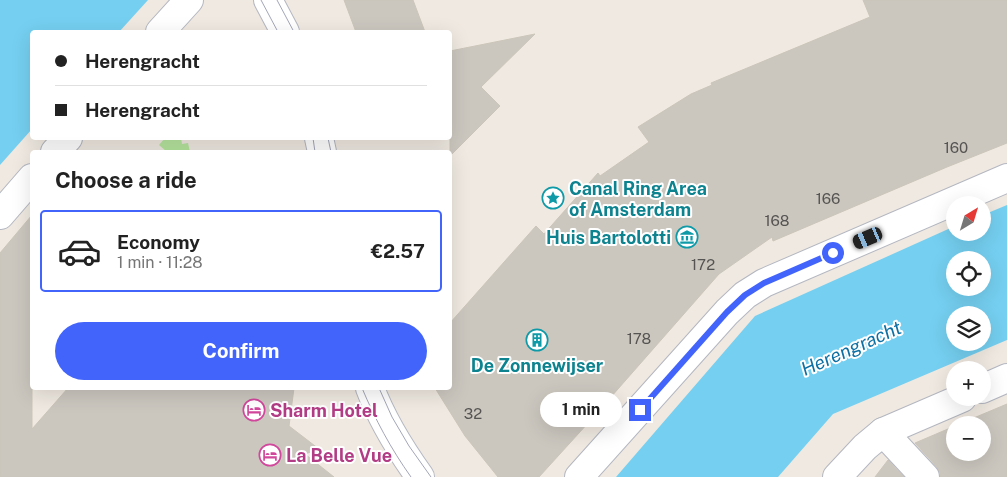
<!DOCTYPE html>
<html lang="en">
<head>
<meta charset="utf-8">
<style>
  :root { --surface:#fff; --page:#f6f6f6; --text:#222; --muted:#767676; --line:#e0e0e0; --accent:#4264fb }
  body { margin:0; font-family:"Public Sans",sans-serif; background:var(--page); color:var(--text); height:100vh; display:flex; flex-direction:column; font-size:19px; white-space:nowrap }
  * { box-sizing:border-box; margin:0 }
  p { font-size:16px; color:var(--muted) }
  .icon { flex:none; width:28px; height:28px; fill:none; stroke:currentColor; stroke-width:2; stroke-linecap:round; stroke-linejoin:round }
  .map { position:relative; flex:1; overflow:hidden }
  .sheet { position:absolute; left:30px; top:150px; width:422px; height:240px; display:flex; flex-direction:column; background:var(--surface); border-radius:5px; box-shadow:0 5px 20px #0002 }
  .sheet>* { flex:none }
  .hud { position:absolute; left:30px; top:30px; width:422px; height:110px; border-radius:5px; box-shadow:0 5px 20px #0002; display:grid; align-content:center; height:110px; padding:0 25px; background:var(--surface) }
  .needle { width:32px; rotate:38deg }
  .tools { position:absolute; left:946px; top:196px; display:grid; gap:10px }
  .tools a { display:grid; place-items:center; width:45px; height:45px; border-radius:50%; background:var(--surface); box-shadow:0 5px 20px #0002; font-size:25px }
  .end { position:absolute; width:22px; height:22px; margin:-11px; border:6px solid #4264fb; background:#fff; box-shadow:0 0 0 2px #fff }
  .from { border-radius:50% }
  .bubble { position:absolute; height:35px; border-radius:18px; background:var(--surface); box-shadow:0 5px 20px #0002; font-size:16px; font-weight:700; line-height:35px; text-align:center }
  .car { position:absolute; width:15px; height:30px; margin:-15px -8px; border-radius:6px; box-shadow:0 0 4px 1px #0007; background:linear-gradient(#222 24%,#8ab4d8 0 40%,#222 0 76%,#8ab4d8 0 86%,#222 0) }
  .hud b { display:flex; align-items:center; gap:18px; height:48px; font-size:19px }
  .hud b+b { border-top:1px solid var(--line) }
  .hud i { width:12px; height:12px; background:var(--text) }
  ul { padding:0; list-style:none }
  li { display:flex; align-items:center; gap:15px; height:82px; margin:0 10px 8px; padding:0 15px; border:2px solid transparent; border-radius:5px }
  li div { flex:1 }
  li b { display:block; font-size:19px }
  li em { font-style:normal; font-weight:700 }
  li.active { border-color:var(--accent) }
  li>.icon { width:45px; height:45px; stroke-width:1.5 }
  h2 { padding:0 25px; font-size:22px; line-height:60px }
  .button { display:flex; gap:10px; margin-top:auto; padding:10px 25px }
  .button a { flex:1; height:58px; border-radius:30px; background:var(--accent); color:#fff; font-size:20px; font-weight:700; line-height:58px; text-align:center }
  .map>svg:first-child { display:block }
  .green { fill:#b6e59e }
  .water { fill:#75cff0; fill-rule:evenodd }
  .building { fill:#cbc7bf; stroke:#cbc5ba }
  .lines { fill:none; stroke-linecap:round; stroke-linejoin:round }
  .street-casing { stroke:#b4b7c1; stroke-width:30 }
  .secondary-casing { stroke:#b4b7c1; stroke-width:30 }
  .street { stroke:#fff; stroke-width:28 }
  .secondary { stroke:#fff; stroke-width:28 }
  .tram { stroke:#a3a6b8; stroke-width:1 }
  .route { stroke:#4264fb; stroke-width:6 }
  .labels { text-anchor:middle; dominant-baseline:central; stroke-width:4; stroke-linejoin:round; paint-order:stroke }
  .number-label { font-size:15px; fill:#555452 }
  .culture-label { font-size:18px; font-weight:bold; fill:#0d838f; stroke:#fff; text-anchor:start }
  .hotel-label { font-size:18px; font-weight:bold; fill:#b23c85; stroke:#fff; text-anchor:start }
  .water-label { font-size:19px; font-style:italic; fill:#0d6fa3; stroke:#fff }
</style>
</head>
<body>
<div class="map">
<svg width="1007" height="477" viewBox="0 0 1007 477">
  <rect width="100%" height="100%" fill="#efe9e1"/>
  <!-- green -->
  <path class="green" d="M 165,138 L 181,138 L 182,144 L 188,143 L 190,152 L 167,152 L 159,145 Z"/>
  <!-- water -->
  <g class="water">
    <path d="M 0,0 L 148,0 L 119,32 L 32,32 L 32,129 L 0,165 Z"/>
    <path d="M 1007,205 L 1007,340 L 833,414 L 778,477 L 616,477 L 755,316 L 955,226 L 955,232 L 982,232 L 983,215 ZM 955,260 L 982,260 L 982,288 L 955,288 ZM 955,315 L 982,315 L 982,342 L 955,342 Z"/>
  </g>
  <!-- building -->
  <g class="building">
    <path d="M 344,0 L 413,0 L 425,32 L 356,32 Z"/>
    <path d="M 863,0 L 1007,0 L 1007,143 L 947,167 L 773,241 L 772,237 L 719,274 L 589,422 L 539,477 L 498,477 L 465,436 L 435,388 L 450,388 L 450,323 L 536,226 L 544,234 L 598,173 L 600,176 L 649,142 L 638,127 L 691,94 L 712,85 L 711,83 L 870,17 Z"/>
    <path d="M 535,34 L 481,87 L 500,106 L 450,156 L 450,51 Z"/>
    <path d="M 32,215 L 32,429 L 68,388 L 294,388 L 289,426 L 319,449 L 305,454 L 334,477 L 0,477 L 0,253 Z"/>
    <path d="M 1007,404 L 1007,477 L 940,477 L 940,473 L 936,466 L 915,443 L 955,426 L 955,452 L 982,452 L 982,425 L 957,425 Z"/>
    <path d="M 888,460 L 904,477 L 875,477 Z"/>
  </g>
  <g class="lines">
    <!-- street casing -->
    <g class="street-casing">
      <g id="street">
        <path d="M 160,32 L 189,0"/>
        <path d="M 55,152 L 68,138"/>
        <path d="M 0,215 L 32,178"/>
        <path d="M 982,389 L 1007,378"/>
        <path d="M 883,432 L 925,477"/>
        <path d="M 579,477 L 727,312 L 745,295 L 764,283 L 1007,178"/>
        <path d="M 837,477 L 865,447 L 883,432 L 962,398"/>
      </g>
    </g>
    <!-- secondary casing -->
    <g class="secondary-casing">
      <g id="secondary">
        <path d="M 268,0 L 285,32"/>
        <path d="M 319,138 L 322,152"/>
        <path d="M 370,388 C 382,420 400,449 420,477"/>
      </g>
    </g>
    <!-- street -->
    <use href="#street" class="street"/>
    <!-- secondary -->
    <use href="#secondary" class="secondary"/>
    <!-- tram -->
    <g class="tram">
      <path d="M 261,0 L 278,32"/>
      <path d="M 277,0 L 294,32"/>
      <path d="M 313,138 L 315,152"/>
      <path d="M 328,138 L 331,152"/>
      <path d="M 362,388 C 375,419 391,449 411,477"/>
      <path d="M 379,388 L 392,417 L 409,446 L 431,477"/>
    </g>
  </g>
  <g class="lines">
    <!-- route -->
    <path class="route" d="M 640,410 L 727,312 L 745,295 L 764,283 L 833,253"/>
  </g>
  <!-- icons -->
  <defs>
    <g id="sight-ring" transform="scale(1.125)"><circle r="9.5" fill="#fff" stroke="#0f9aa8" stroke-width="1.5"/><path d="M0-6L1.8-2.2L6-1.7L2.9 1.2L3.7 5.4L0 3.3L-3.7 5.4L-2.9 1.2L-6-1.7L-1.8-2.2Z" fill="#0f9aa8"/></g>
    <g id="museum-ring" transform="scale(1.125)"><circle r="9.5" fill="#fff" stroke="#0f9aa8" stroke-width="1.5"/><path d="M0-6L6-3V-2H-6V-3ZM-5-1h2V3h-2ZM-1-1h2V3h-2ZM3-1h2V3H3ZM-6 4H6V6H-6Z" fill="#0f9aa8"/></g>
    <g id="building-ring" transform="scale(1.125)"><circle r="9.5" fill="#fff" stroke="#0f9aa8" stroke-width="1.5"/><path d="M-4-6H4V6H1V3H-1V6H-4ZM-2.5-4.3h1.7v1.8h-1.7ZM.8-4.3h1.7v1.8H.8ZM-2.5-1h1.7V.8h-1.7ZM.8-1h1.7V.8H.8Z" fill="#0f9aa8"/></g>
    <g id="hotel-ring" transform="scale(1.125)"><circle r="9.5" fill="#fff" stroke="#d1479c" stroke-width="1.5"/><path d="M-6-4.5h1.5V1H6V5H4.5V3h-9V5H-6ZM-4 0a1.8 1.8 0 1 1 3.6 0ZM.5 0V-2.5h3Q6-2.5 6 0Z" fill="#d1479c"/></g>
  </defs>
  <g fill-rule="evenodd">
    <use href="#sight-ring" x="553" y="198"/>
    <use href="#museum-ring" x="687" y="237"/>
    <use href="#building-ring" x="537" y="340"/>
    <use href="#hotel-ring" x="254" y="410"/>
    <use href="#hotel-ring" x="270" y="455"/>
  </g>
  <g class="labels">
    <!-- number labels -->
    <g class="number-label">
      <text x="956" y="147">160</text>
      <text x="828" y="198">166</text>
      <text x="777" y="220">168</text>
      <text x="703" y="264">172</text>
      <text x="639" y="338">178</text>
      <text x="473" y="413">32</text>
    </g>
    <!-- culture labels -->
    <g class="culture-label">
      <text x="569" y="188">Canal Ring Area<tspan x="569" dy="21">of Amsterdam</tspan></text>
      <text x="671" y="237" text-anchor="end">Huis Bartolotti</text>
      <text x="537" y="365" text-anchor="middle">De Zonnewijser</text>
    </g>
    <!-- hotel labels -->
    <g class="hotel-label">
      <text x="270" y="410">Sharm Hotel</text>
      <text x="286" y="455">La Belle Vue</text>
    </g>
    <!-- water labels -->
    <g class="water-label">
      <text transform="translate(851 348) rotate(-24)">Herengracht</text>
    </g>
  </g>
</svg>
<div class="tools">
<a><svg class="needle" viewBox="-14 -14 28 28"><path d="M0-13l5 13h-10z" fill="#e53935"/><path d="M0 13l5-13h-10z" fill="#767676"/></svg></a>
<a><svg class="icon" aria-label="locate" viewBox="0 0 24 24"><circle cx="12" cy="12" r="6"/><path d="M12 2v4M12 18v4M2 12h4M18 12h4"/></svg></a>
<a><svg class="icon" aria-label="layers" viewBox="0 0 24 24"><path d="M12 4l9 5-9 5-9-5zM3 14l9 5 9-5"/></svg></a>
<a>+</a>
<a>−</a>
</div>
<i class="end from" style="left:833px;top:253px"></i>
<i class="end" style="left:640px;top:410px"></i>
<div class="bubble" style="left:540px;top:392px;width:82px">1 min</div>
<i class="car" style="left:868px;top:238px;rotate:247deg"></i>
<div class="hud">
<b><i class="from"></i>Herengracht</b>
<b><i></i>Herengracht</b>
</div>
<section class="sheet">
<h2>Choose a ride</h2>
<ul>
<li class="active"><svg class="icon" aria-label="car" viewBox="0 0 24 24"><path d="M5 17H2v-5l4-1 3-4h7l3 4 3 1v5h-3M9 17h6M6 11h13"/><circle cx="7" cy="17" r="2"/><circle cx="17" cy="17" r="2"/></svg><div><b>Economy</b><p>1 min · 11:28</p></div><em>€2.57</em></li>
</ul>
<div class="button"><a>Confirm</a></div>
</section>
</div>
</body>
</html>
